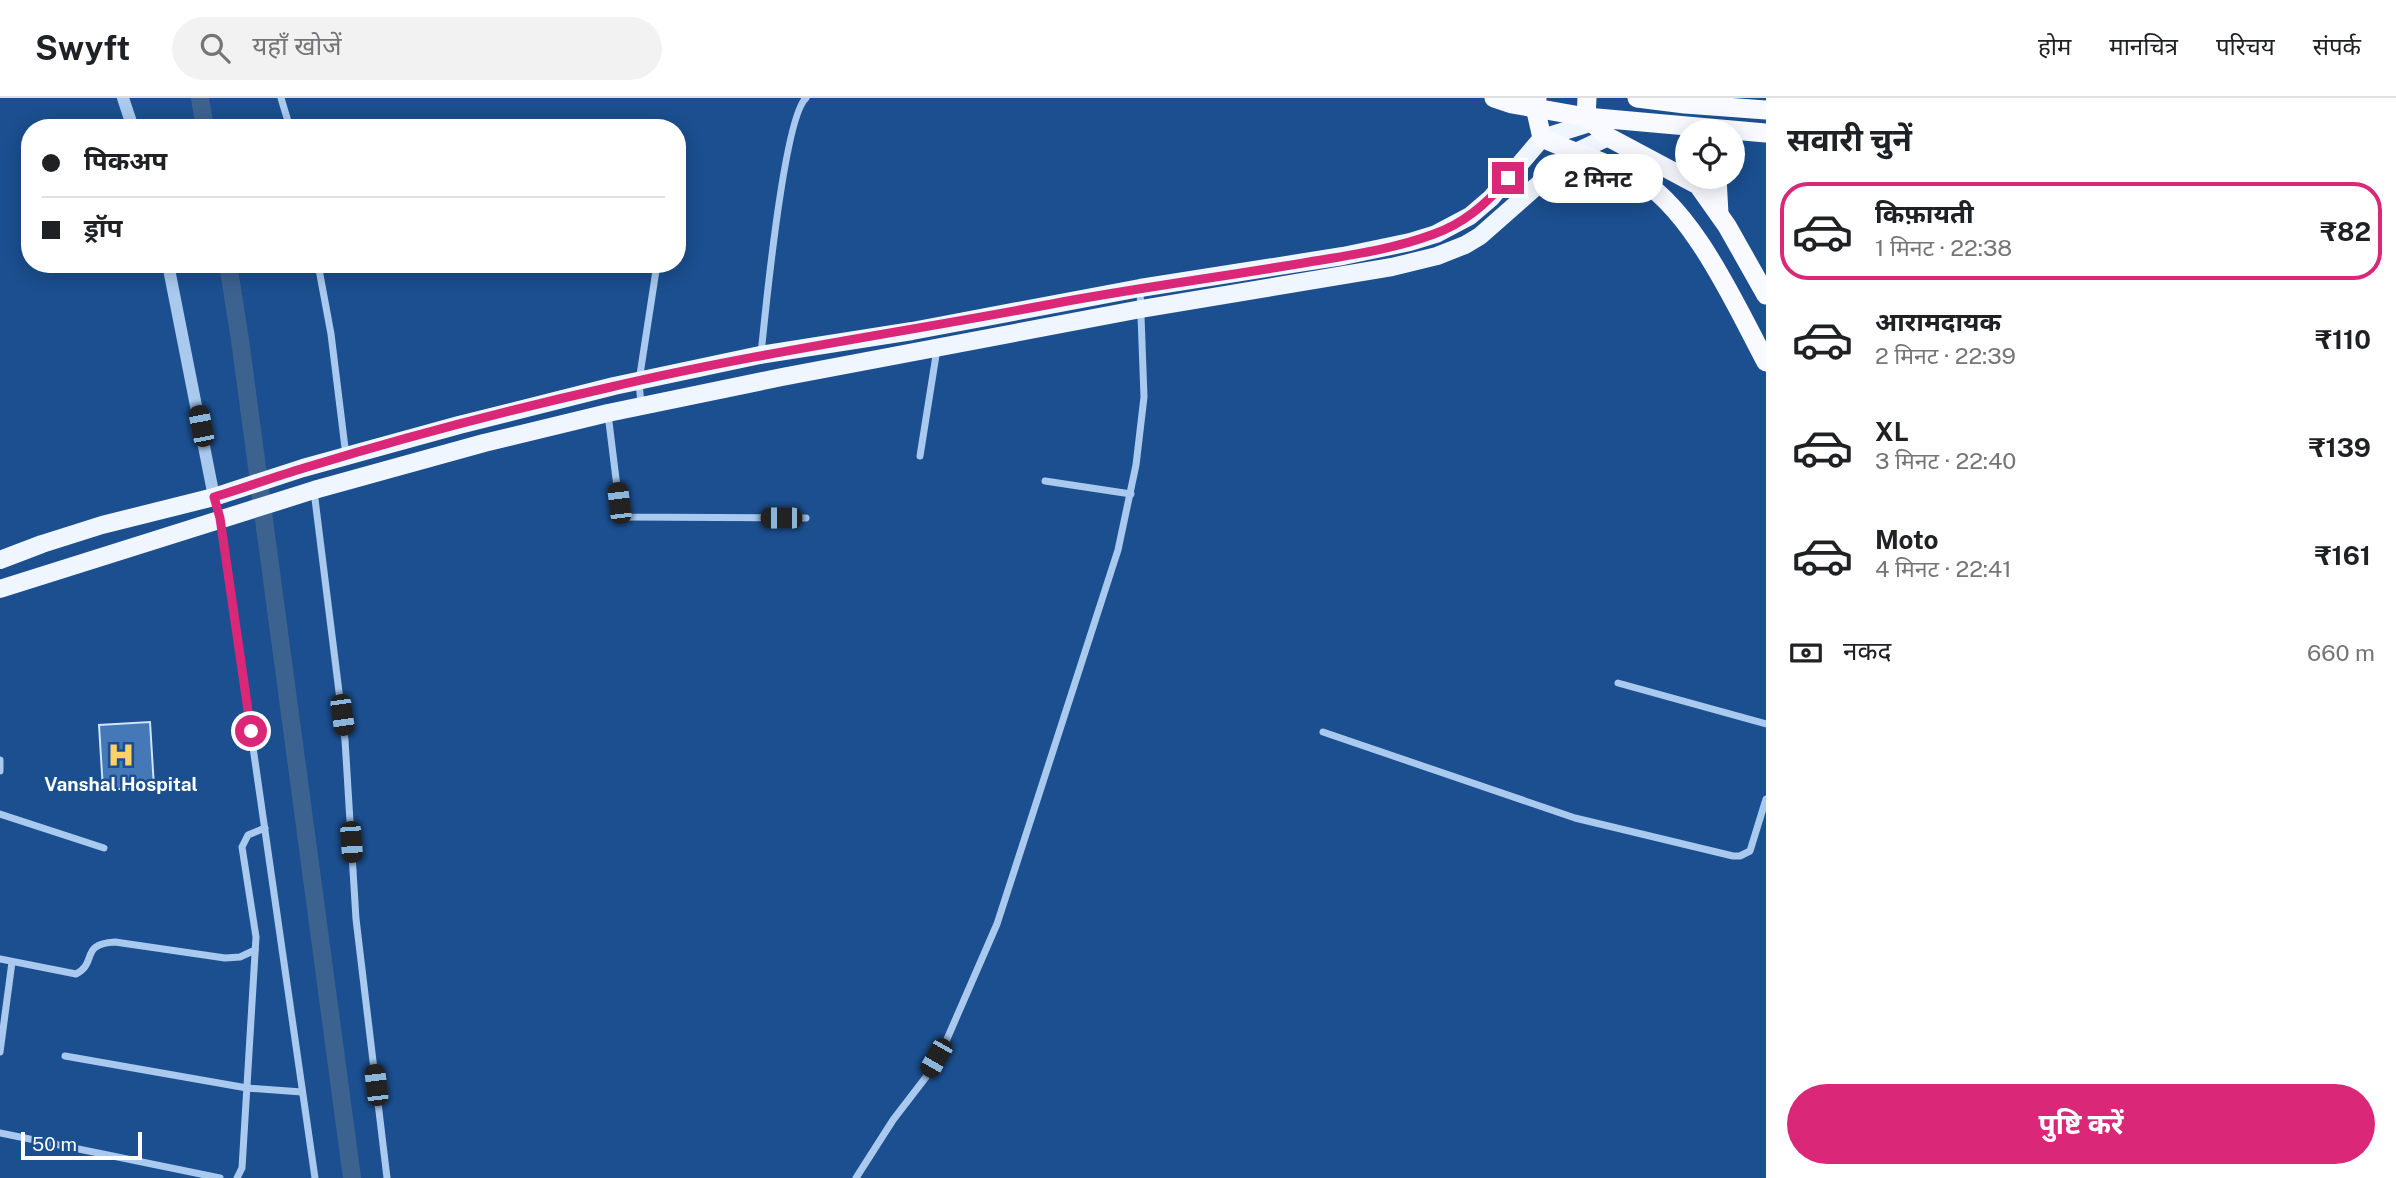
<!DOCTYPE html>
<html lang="hi">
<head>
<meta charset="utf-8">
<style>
  :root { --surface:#fff; --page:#f2f2f2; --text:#202124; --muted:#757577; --line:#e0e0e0; --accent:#db2777 }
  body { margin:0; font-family:"Public Sans","Noto Sans Devanagari",sans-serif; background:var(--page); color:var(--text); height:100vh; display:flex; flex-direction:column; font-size:26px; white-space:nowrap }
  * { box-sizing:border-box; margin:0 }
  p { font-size:23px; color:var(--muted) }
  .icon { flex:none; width:38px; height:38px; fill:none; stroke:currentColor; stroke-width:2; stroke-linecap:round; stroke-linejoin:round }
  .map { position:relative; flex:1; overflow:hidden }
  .side { display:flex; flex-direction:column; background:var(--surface); width:630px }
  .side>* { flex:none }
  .banner { position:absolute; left:21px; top:21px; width:665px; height:154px; border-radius:28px; box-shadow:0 4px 18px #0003; display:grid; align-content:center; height:154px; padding:0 21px; background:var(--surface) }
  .buttons { position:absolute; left:1675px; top:21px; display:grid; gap:14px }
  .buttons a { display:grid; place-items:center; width:70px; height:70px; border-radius:50%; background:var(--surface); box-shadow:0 4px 18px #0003; font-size:35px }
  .scale { position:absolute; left:21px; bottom:18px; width:121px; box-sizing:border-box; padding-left:7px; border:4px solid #fff; border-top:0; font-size:19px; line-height:24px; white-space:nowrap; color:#fff; -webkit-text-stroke:5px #1b4f8f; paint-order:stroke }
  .end { position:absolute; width:32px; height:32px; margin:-16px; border:9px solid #db2777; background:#fff; box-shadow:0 0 0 4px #fff }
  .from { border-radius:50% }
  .bubble { position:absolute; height:49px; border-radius:24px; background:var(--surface); box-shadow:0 4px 18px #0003; font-size:23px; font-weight:700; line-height:49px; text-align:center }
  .car { position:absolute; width:21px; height:42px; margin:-21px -10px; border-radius:9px; box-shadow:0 0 5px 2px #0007; background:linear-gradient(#222 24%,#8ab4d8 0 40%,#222 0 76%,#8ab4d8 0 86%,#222 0) }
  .banner b { display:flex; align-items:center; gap:24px; height:66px; font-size:26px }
  .banner b+b { border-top:2px solid var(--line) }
  .banner i { width:18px; height:18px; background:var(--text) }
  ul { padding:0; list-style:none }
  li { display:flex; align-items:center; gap:21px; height:98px; margin:0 14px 10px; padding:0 7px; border:4px solid transparent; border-radius:28px }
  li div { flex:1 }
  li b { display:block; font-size:26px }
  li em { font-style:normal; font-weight:700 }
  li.on { border-color:var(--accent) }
  li>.icon { width:63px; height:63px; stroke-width:1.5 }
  h2 { padding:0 21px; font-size:32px; line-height:84px }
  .pay { display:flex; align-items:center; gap:18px; height:77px; padding:0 21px; font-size:26px }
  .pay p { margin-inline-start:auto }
  .button { display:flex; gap:14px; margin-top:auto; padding:14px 21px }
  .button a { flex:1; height:80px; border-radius:42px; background:var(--accent); color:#fff; font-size:28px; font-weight:700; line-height:80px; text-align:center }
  header { display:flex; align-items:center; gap:42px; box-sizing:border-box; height:98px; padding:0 35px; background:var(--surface); border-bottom:2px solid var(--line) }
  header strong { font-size:33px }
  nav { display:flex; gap:38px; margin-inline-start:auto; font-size:24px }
  .search { width:490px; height:63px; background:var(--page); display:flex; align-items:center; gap:18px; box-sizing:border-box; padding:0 24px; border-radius:38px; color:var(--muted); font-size:26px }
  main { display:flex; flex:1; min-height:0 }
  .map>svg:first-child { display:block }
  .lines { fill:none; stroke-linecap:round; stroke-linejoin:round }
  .canal { stroke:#3c6290; stroke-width:18 }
  .building { fill:#4478b7; stroke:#cfe3fa; stroke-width:2 }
  .minor { stroke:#a9c9ee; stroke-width:7 }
  .tertiary { stroke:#a9c9ee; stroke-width:12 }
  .primary { stroke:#f0f6ff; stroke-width:18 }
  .trunk { stroke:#f8faff; stroke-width:19 }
  .route { stroke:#db2777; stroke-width:9 }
  .labels { text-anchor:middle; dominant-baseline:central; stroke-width:5; stroke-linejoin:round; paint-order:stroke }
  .poi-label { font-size:19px; font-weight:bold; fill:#fff; stroke:#1b4f8f }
</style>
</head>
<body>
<header>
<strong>Swyft</strong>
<div class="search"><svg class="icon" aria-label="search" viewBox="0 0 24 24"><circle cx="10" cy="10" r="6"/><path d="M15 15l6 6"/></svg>यहाँ खोजें</div>
<nav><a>होम</a><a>मानचित्र</a><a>परिचय</a><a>संपर्क</a></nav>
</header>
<main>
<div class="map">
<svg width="1766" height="1080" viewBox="0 0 1766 1080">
  <rect width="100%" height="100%" fill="#1b4f8f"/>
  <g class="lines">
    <!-- canal -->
    <g class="canal">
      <path d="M 200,0 L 205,30"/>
      <path d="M 228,166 L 240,242 L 352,1080"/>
    </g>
  </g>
  <!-- building -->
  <path class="building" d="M 150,624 L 154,689 L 103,692 L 99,627 Z"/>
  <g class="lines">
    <!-- minor -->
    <g class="minor">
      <path d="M 281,0 L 290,30"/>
      <path d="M 318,166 L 331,236 L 346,358"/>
      <path d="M 761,256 C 765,217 784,19 806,0"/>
      <path d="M 641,307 L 639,283 L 657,166"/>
      <path d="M 608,316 L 619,405 L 620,413 L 625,419 L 806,420"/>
      <path d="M 920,358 L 937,251"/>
      <path d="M 1045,383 L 1131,396"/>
      <path d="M 314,393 L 345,642 L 356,821 L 387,1080"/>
      <path d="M 214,400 L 220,420 L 315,1080"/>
      <path d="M 1618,585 L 1766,626"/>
      <path d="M 1323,634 L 1575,720 L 1733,758 L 1740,758 L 1750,753 L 1766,701"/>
      <path d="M 0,662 L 0,673"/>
      <path d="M 0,716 L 104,750"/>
      <path d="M 0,861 L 76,876 C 98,865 79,846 115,844 L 225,860 L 240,859 L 255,852"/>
      <path d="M 0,954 L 12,864"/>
      <path d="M 65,958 L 247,990 L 302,994"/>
      <path d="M 0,1035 L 220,1080"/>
      <path d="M 237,1080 L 242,1070 L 256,839 L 242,749 L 248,737 L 265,730"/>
      <path d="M 856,1080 L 893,1022 L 926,979 L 947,941 L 997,826 L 1118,452 L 1136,367 L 1144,299 L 1140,191"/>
    </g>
    <!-- tertiary -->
    <g class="tertiary">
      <path d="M 123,0 L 133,30"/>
      <path d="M 168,166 L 214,399"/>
    </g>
    <!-- primary -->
    <g class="primary">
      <path d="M 0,462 L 42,446 L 102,427 L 214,399 L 303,370 L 459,327 L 614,288 L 760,257 L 912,233 L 1140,190 L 1343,158 L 1410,144 L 1436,136 L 1470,118 L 1491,100 L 1542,40 L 1590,25"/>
      <path d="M 0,491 L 314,392 L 484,345 L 608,315 L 782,279 L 1141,211 L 1392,169 L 1437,158 L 1465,147 L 1480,138 L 1574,55 L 1608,39"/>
    </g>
    <!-- trunk -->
    <g class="trunk">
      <path d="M 1494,0 L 1512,6 L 1586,19 L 1766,35"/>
      <path d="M 1537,0 L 1535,9 L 1542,40 C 1572,54 1603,63 1632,77 C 1691,106 1736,208 1766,264"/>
      <path d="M 1587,0 L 1586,19 L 1608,39 L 1698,87 L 1727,128 L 1766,197"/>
      <path d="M 1637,0 L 1685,6 L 1766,12"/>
      <path d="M 1717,79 L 1719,116"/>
    </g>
  </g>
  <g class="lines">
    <!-- route -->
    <path class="route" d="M 251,633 L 220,420 L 214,399 C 244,390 274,379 304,370 C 405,339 508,312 611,289 C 760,254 912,233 1062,204 C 1144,189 1227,178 1309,164 C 1351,157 1394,151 1434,136 C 1465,125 1488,105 1508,80"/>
  </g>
  <!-- icons -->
  <defs>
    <g id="hospital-bare" transform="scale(2.1)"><path d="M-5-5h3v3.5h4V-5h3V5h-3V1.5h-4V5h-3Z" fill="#ffd166" stroke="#1b4f8f" stroke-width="2.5" paint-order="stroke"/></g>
  </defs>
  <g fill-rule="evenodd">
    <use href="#hospital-bare" x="121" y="657"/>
  </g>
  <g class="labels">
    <!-- poi labels -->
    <g class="poi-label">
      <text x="121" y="686">Vanshal Hospital</text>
    </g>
  </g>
</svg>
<div class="buttons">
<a><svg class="icon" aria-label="locate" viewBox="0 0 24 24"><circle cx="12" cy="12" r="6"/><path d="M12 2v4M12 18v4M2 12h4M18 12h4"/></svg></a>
</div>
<div class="scale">50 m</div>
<i class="end from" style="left:251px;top:633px"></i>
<i class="end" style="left:1508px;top:80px"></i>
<div class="bubble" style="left:1533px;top:56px;width:130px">2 मिनट</div>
<i class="car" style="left:201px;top:328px;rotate:349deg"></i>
<i class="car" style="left:619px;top:405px;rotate:353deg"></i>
<i class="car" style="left:781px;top:420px;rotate:270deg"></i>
<i class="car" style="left:342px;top:617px;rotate:172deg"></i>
<i class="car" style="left:351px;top:744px;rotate:176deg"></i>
<i class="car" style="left:936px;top:960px;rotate:210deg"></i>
<i class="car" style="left:376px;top:987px;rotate:353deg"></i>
<div class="banner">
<b><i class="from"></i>पिकअप</b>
<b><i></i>ड्रॉप</b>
</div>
</div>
<section class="side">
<h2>सवारी चुनें</h2>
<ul>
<li class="on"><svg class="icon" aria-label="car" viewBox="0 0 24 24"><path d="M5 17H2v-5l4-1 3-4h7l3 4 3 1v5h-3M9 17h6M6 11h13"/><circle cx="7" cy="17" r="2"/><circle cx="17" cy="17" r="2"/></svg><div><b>किफ़ायती</b><p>1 मिनट · 22:38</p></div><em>₹82</em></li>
<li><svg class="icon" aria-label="car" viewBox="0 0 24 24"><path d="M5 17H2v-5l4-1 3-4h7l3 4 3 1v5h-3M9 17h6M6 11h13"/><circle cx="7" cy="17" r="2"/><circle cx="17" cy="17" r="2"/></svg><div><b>आरामदायक</b><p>2 मिनट · 22:39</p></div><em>₹110</em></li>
<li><svg class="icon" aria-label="car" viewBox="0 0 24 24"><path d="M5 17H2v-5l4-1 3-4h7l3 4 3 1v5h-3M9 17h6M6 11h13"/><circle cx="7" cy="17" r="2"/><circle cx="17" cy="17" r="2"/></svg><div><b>XL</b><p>3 मिनट · 22:40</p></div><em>₹139</em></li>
<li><svg class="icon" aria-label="car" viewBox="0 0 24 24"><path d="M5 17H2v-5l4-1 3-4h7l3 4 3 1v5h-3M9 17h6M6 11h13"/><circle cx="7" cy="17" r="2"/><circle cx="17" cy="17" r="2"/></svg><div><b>Moto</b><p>4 मिनट · 22:41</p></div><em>₹161</em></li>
</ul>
<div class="pay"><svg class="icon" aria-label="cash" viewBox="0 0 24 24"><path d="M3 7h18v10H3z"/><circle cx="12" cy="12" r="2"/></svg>नकद<p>660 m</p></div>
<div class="button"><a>पुष्टि करें</a></div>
</section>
</main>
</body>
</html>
